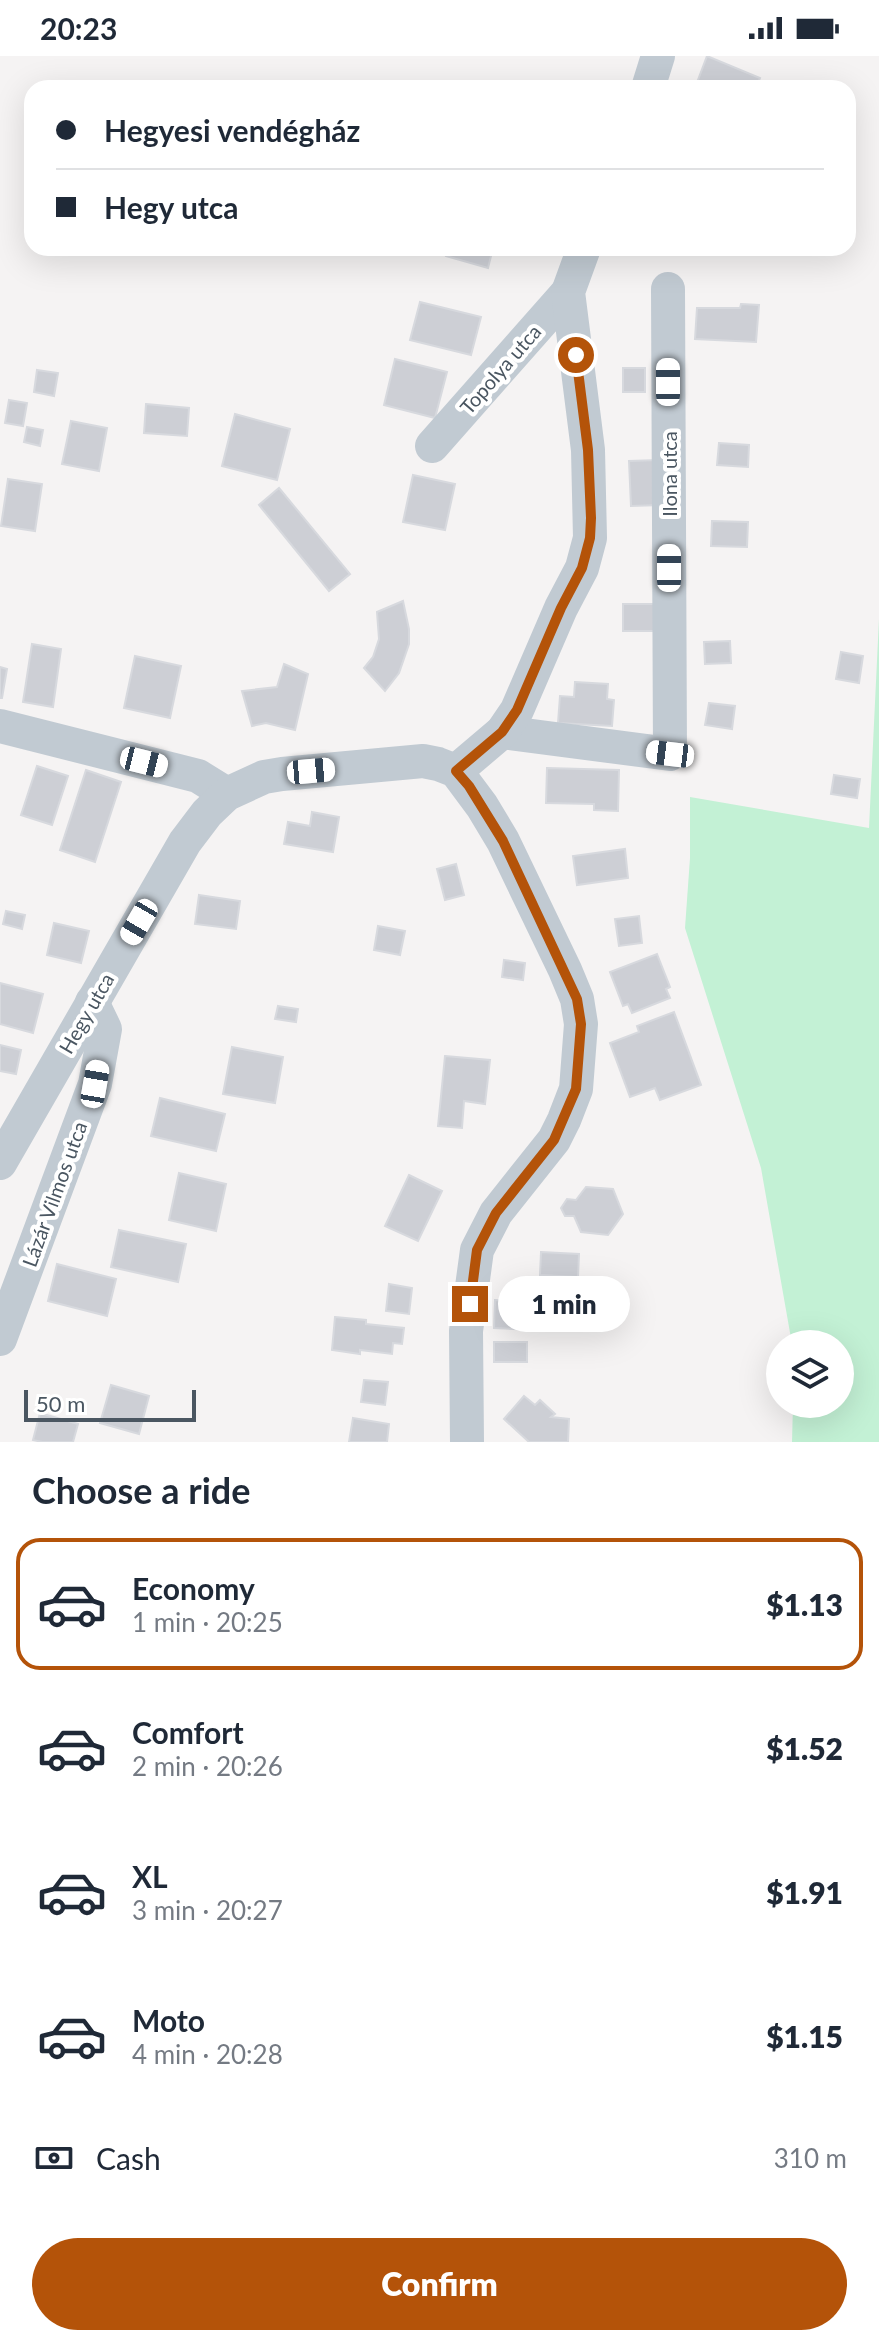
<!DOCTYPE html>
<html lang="en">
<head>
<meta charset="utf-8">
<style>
  :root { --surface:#fff; --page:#f6f6f7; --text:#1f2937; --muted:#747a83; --line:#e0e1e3; --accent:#b45309 }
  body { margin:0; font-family:Lato,sans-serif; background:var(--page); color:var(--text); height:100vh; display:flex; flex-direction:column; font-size:30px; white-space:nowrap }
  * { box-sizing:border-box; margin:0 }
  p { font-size:26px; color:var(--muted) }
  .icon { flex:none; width:44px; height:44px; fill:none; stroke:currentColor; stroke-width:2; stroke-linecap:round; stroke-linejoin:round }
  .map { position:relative; height:1386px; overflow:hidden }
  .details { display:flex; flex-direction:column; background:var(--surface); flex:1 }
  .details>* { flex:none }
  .guide { position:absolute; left:24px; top:24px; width:832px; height:176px; border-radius:24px; box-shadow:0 8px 32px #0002; display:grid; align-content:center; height:176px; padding:0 32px; background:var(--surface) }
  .controls { position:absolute; left:766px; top:1274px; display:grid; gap:16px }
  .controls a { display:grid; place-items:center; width:88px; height:88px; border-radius:50%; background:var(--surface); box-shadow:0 8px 32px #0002; font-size:40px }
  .scale { position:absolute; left:24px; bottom:20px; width:172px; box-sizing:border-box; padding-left:8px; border:4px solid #4a5661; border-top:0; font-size:22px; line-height:28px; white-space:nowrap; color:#4a5661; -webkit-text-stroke:6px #fff; paint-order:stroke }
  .end { position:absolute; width:36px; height:36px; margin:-18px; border:10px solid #b45309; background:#fff; box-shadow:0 0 0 4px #fff }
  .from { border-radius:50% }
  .bubble { position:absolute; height:56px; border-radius:28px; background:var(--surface); box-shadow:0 8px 32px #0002; font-size:26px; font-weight:800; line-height:56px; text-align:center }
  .car { position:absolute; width:24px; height:48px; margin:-24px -12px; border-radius:10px; box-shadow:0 0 6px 2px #0007; background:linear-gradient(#fff 24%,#345 0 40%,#fff 0 76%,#345 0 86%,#fff 0) }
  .guide b { display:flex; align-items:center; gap:28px; height:76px; font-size:30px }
  .guide b+b { border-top:2px solid var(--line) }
  .guide i { width:20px; height:20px; background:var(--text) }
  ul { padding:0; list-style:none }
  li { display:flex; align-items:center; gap:24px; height:132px; margin:0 16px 12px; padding:0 16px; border:4px solid transparent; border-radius:24px }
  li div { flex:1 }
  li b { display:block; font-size:30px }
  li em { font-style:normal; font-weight:800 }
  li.on { border-color:var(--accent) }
  li>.icon { width:72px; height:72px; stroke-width:1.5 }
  h2 { padding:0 32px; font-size:36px; line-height:96px }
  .pay { display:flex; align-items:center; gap:20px; height:88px; padding:0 32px; font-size:30px }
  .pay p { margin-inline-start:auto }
  .cta { display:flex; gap:16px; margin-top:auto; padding:16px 32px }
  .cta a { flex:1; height:92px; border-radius:48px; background:var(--accent); color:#fff; font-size:32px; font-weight:800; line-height:92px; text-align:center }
  .status { display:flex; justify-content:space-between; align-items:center; height:56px; padding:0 40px; background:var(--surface); direction:ltr }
  .status svg { height:22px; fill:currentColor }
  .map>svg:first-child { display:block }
  .green { fill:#c3f1d5 }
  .building { fill:#cdcfd5; stroke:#d7d9de; stroke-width:2 }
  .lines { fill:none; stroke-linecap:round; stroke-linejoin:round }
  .minor { stroke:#c1cad2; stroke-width:34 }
  .route { stroke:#b45309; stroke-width:10 }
  .labels { text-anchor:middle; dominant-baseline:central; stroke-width:8; stroke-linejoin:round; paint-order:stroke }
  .street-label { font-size:20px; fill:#4a5661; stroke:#fff }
</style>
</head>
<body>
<div class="status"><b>20:23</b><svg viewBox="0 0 49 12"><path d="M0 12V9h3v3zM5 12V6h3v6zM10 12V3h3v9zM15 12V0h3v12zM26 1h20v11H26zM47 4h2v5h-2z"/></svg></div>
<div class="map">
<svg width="879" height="1386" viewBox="0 0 879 1386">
  <rect width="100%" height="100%" fill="#f5f3f3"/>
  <!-- green -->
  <path class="green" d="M 879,563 L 879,1386 L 792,1386 L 793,1348 L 840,1348 L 840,1288 L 792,1288 L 761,1112 L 685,872 L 690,802 L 690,741 L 869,772 Z"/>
  <!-- building -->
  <g class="building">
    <path d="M 707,0 L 760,22 L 756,32 L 695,32 Z"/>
    <path d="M 448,192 L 493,192 L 488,212 L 446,200 Z"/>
    <path d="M 420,246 L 481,261 L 471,299 L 410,284 Z"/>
    <path d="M 741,248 L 759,249 L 756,286 L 695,283 L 697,252 L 740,252 Z"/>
    <path d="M 395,303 L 447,316 L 435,362 L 384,349 Z"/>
    <rect x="623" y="312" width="22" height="24"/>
    <path d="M 37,314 L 58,317 L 54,340 L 34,336 Z"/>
    <path d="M 9,344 L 27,347 L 23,370 L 5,367 Z"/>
    <path d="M 146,348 L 189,352 L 187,380 L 144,377 Z"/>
    <path d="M 235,358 L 290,373 L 277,424 L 222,410 Z"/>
    <path d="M 71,365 L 107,372 L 99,415 L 62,408 Z"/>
    <path d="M 27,371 L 43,374 L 40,390 L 24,386 Z"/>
    <path d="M 719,387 L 749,389 L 748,411 L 717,409 Z"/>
    <path d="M 659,404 L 661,449 L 631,450 L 629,405 Z"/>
    <path d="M 413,419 L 455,428 L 445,474 L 403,466 Z"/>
    <path d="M 8,423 L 42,428 L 35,475 L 1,470 Z"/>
    <path d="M 279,432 L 350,518 L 329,535 L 259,449 Z"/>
    <path d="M 712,465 L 748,466 L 747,491 L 711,490 Z"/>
    <path d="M 403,545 L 409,573 L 409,588 L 399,617 L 385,635 L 364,612 L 373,601 L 379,583 L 377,556 Z"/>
    <rect x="623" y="548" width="34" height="27"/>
    <path d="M 730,585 L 731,607 L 705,608 L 704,586 Z"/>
    <path d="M 32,588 L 61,593 L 53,651 L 23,646 Z"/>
    <path d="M 841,596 L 863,600 L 859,627 L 836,623 Z"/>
    <path d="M 135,600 L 181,610 L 170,662 L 124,652 Z"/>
    <path d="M 284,608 L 308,618 L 295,674 L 266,667 L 252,670 L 242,635 L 277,631 Z"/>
    <path d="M 0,611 L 7,613 L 2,642 L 0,642 Z"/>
    <path d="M 575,626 L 608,628 L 607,643 L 614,644 L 612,670 L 558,667 L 560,640 L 574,641 Z"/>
    <path d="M 709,647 L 735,650 L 732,673 L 705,669 Z"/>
    <path d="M 37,710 L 68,720 L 52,769 L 21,759 Z"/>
    <path d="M 547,712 L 619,714 L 618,755 L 594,754 L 594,748 L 546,747 Z"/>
    <path d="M 86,714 L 121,726 L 95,806 L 60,794 Z"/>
    <path d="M 834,719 L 860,723 L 857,742 L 831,738 Z"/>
    <path d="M 312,756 L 339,761 L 333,796 L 284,788 L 288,766 L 310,770 Z"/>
    <path d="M 625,793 L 628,822 L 577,829 L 573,800 Z"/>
    <path d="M 456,808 L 464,839 L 445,844 L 437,813 Z"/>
    <path d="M 199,839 L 240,845 L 236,873 L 195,868 Z"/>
    <path d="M 6,855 L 25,859 L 22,873 L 3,868 Z"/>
    <path d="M 639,860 L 642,887 L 619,890 L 615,863 Z"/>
    <path d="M 54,867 L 89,875 L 81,907 L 47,899 Z"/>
    <path d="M 378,870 L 405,875 L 400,899 L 374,894 Z"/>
    <path d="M 657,898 L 670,931 L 666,933 L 670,942 L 632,957 L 628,948 L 623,950 L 610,916 Z"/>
    <path d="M 504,904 L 525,907 L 523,924 L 502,921 Z"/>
    <path d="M 0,927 L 43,938 L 33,977 L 0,968 Z"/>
    <path d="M 278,950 L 298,953 L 296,966 L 275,963 Z"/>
    <path d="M 674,956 L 701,1029 L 660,1044 L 655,1032 L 630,1041 L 610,987 L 639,976 L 637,970 Z"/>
    <path d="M 0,989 L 21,994 L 16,1018 L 0,1015 Z"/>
    <path d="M 232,991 L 283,1001 L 275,1047 L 223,1038 Z"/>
    <path d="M 445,1000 L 490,1004 L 485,1048 L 464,1045 L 462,1072 L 438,1070 Z"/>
    <path d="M 160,1042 L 225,1058 L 216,1095 L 151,1080 Z"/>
    <path d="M 179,1117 L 226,1128 L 216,1175 L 169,1164 Z"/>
    <path d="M 409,1119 L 442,1135 L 418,1185 L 385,1170 Z"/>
    <path d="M 586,1131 L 613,1133 L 623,1158 L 608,1179 L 581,1176 L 574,1160 L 565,1160 L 561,1152 L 567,1143 L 576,1144 Z"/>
    <path d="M 119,1174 L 186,1188 L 178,1226 L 111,1211 Z"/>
    <path d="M 541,1196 L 579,1198 L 578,1221 L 540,1219 Z"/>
    <path d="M 57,1208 L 116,1223 L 107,1260 L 48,1245 Z"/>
    <path d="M 389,1228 L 412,1232 L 409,1258 L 386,1255 Z"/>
    <path d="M 495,1244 L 553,1248 L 551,1275 L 494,1272 Z"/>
    <path d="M 335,1261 L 366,1264 L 366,1268 L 404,1272 L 402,1288 L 393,1287 L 392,1298 L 360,1294 L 360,1298 L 332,1294 Z"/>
    <rect x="494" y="1286" width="33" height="20"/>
    <path d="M 364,1324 L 388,1326 L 385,1349 L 361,1346 Z"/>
    <path d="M 111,1329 L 149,1340 L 139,1378 L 100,1367 Z"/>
    <path d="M 524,1340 L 535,1349 L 540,1344 L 555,1358 L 551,1361 L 569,1363 L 568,1386 L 529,1386 L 504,1363 Z"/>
    <path d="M 40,1357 L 78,1368 L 73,1386 L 42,1386 L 33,1384 Z"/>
    <path d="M 353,1362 L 389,1368 L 387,1386 L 349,1386 Z"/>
  </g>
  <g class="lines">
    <!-- minor -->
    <g class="minor">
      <path d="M 648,32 L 658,0"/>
      <path d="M 432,390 L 568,236"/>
      <path d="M 0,670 L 198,720 L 227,738"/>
      <path d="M 502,676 L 670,698 L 668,233"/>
      <path d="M 456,715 L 502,676 L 517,654 L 561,552 L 582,512 L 590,482 L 588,394 L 568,236 L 584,192"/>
      <path d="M 0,1107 L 185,786 L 207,757 L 227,738 L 264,721 L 282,718 L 423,705 L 438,708 L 456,715 L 482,750 L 503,785 L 565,914 L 577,943 L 581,968 L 576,1033 L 564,1064 L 554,1084 L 496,1157 L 477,1194 L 466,1275 L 467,1386"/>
      <path d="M 0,1283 L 95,1028 L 105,973 L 92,946"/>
    </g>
  </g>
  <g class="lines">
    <!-- route -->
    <path class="route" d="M 470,1248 L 477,1194 L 496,1157 L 554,1084 L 576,1033 L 581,968 L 577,943 L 503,785 L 469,730 L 456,715 L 502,676 L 517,654 L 561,552 L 582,512 L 590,482 L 591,462 L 588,394 L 576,299"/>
  </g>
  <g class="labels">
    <!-- street labels -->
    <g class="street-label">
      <text transform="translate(500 313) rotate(-49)">Topolya utca</text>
      <text transform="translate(669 418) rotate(-90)">Ilona utca</text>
      <text transform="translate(86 957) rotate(-60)">Hegy utca</text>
      <text transform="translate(54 1138) rotate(-70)">Lázár Vilmos utca</text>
    </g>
  </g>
</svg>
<div class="controls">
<a><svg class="icon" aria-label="layers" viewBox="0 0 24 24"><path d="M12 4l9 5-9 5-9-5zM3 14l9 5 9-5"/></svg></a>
</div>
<div class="scale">50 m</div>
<i class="end from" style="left:576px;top:299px"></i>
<i class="end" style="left:470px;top:1248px"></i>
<div class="bubble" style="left:498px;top:1220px;width:132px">1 min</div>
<i class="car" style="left:668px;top:326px;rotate:0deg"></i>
<i class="car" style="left:669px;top:512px;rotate:0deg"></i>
<i class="car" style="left:670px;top:698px;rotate:277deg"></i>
<i class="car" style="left:144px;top:706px;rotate:104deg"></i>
<i class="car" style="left:311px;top:715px;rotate:85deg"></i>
<i class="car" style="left:139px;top:866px;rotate:210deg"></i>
<i class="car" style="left:95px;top:1028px;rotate:10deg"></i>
<div class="guide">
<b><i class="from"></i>Hegyesi vendégház</b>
<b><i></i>Hegy utca</b>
</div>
</div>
<section class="details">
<h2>Choose a ride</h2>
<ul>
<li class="on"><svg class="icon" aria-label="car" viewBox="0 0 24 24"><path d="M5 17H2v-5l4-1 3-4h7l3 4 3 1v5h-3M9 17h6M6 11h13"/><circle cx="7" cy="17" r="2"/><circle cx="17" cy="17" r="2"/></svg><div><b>Economy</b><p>1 min · 20:25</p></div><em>$1.13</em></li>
<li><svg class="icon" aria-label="car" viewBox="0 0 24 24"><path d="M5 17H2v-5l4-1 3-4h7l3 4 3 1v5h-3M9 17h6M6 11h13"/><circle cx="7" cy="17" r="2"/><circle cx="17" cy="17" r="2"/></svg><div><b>Comfort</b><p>2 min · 20:26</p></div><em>$1.52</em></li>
<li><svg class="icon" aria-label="car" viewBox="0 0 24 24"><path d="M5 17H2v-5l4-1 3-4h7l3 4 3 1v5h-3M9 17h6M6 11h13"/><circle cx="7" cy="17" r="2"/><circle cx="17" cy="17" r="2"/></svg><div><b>XL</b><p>3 min · 20:27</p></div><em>$1.91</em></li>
<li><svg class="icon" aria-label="car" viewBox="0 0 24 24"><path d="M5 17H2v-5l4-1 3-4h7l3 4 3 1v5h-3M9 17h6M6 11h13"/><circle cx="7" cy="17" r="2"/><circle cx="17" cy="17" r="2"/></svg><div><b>Moto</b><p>4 min · 20:28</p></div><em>$1.15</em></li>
</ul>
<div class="pay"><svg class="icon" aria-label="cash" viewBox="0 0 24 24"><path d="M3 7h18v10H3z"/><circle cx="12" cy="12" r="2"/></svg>Cash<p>310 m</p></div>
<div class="cta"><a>Confirm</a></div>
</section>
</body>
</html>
